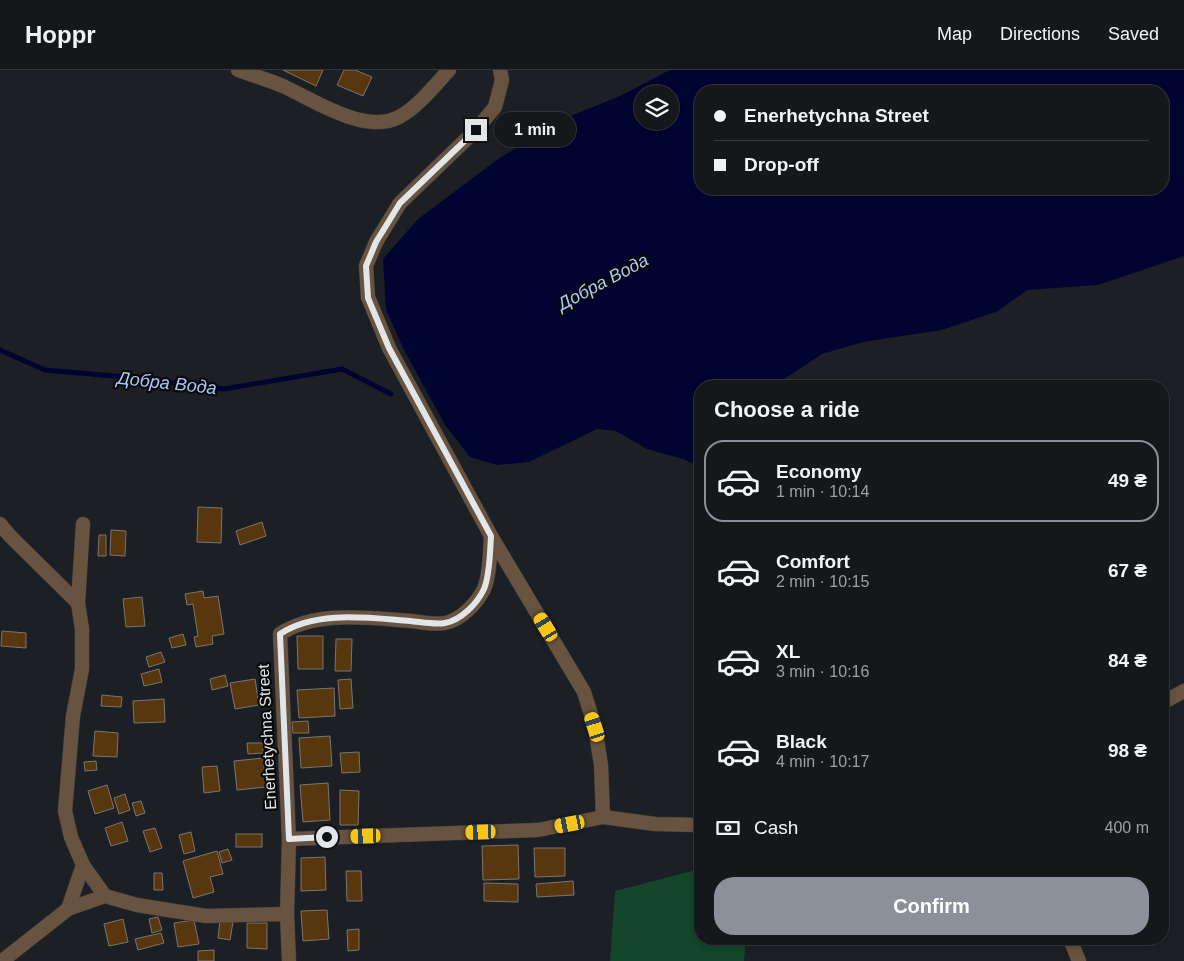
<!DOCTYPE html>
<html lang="en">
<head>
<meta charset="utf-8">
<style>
  :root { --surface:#15181b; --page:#222528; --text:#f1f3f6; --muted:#9da0a3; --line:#34373a; --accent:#8c9099 }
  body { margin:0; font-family:Arial,sans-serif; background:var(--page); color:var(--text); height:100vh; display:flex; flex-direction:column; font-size:19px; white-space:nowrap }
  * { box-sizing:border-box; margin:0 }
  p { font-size:16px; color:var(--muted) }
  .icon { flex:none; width:28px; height:28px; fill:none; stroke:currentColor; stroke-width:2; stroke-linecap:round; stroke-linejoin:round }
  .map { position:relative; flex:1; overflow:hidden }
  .sheet { position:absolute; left:694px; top:310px; width:475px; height:565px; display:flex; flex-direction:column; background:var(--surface); border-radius:20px; box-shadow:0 2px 8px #0003,0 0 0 1px var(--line) }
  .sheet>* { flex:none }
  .top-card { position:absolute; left:694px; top:15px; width:475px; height:110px; border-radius:20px; box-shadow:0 2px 8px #0003,0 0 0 1px var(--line); display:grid; align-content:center; height:110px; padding:0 20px; background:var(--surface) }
  .controls { position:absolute; left:634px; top:15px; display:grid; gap:10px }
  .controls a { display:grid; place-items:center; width:45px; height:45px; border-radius:50%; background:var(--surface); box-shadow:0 2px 8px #0003,0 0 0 1px var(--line); font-size:25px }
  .end { position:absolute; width:22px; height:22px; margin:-11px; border:6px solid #e3e6e9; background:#111; box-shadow:0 0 0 2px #111 }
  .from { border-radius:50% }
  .bubble { position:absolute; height:35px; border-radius:18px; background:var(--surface); box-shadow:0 2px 8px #0003,0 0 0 1px var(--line); font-size:16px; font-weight:700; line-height:35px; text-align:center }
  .car { position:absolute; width:15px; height:30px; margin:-15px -8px; border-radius:6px; box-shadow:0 0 4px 1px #0007; background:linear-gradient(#f5c518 24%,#345 0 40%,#f5c518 0 76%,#345 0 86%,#f5c518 0) }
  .top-card b { display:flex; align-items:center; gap:18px; height:48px; font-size:19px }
  .top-card b+b { border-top:1px solid var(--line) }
  .top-card i { width:12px; height:12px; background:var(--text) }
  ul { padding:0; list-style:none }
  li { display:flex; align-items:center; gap:15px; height:82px; margin:0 10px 8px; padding:0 10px; border:2px solid transparent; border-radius:20px }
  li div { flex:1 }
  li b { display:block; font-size:19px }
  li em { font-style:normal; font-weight:700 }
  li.active { border-color:var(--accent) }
  li>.icon { width:45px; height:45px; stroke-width:1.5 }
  h2 { padding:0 20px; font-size:22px; line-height:60px }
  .pay { display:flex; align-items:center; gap:12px; height:55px; padding:0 20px; font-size:19px }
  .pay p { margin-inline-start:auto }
  .cta { display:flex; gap:10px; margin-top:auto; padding:10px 20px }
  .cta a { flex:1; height:58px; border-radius:20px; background:var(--accent); color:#fff; font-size:20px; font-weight:700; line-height:58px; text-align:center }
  header { display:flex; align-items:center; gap:30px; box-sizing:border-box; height:70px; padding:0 25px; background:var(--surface); border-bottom:1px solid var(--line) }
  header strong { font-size:24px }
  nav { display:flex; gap:28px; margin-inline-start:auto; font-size:18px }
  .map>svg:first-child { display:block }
  .green { fill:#13462a }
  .water { fill:#000430; fill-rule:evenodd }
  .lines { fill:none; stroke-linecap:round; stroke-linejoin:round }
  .stream { stroke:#000430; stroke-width:5 }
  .building { fill:#59370e; stroke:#7a7570 }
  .minor-casing { stroke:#383c40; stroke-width:15 }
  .minor { stroke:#67533f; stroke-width:14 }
  .route { stroke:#e3e6e9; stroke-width:6 }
  .labels { text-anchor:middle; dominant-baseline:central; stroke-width:4.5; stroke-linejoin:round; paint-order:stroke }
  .street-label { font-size:16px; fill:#e3e6e9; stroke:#08090b }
  .water-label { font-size:18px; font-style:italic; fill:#acc8f6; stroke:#08090b }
</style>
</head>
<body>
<header>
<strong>Hoppr</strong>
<nav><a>Map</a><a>Directions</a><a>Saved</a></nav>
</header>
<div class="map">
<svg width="1184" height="891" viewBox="0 0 1184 891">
  <rect width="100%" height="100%" fill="#1c2024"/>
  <!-- green -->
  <path class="green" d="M 700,799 L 700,869 L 746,869 L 744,891 L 610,891 L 615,821 Z"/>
  <!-- water -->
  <path class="water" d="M 670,0 L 1184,0 L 1184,186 L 1098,215 L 1027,220 L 998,241 L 942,260 L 863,272 L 822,284 L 784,309 L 781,316 L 700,316 L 700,397 L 683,389 L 647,379 L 616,361 L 597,359 L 529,392 L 497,395 L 470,387 L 445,355 L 403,278 L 386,239 L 383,189 L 418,149 L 498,89 L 568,47 L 620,26 ZM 700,21 L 1162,21 L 1162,119 L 700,119 ZM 642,24 L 670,24 L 670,51 L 642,51 Z"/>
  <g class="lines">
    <!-- stream -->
    <path class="stream" d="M 0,280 L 45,300 L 126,307 L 224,319 L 342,299 L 391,324"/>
  </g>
  <!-- building -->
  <g class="building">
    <path d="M 283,0 L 323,0 L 316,16 Z"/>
    <path d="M 344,0 L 355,0 L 372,7 L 363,26 L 337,15 Z"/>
    <path d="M 198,437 L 222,438 L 221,473 L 197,472 Z"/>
    <path d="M 262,452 L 266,466 L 240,475 L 236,461 Z"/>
    <path d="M 111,460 L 126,461 L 125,486 L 110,485 Z"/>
    <path d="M 99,465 L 106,465 L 106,486 L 98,486 Z"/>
    <path d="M 203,521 L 204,528 L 218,526 L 224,564 L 212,566 L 213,574 L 196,577 L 194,567 L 198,566 L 193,534 L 187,535 L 185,524 Z"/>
    <path d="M 142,527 L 145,556 L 126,557 L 123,529 Z"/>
    <path d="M 2,561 L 26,563 L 26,578 L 1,576 Z"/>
    <path d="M 183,564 L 186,575 L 172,578 L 169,568 Z"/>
    <path d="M 297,566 L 323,566 L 323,599 L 298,599 Z"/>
    <path d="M 336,569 L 352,569 L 351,601 L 335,601 Z"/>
    <path d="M 161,582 L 165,592 L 149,597 L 146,587 Z"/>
    <path d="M 159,599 L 162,612 L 144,616 L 141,604 Z"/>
    <path d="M 225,605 L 228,616 L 212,620 L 210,609 Z"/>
    <path d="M 255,609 L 259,635 L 235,639 L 230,613 Z"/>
    <path d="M 351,609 L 353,638 L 340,639 L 338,610 Z"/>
    <path d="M 334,618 L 335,646 L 299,648 L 297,620 Z"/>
    <path d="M 102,625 L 122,627 L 121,637 L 101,636 Z"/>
    <path d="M 164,629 L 165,652 L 134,653 L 133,631 Z"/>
    <path d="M 308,651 L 309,663 L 293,663 L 292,652 Z"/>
    <path d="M 95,661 L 118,663 L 117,687 L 93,686 Z"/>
    <path d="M 330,666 L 332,696 L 301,698 L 299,668 Z"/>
    <path d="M 247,673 L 263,673 L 263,683 L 248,684 Z"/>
    <path d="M 359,682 L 360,702 L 342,703 L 340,683 Z"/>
    <path d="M 263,688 L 266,717 L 237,720 L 234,691 Z"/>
    <path d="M 96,691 L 97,700 L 85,701 L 84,692 Z"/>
    <path d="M 217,696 L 220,721 L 204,723 L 202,697 Z"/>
    <path d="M 328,713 L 330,750 L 303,752 L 300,715 Z"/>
    <path d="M 107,715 L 114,738 L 95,744 L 88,721 Z"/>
    <path d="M 340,720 L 359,721 L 358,755 L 340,755 Z"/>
    <path d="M 125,724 L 130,740 L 119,744 L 114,728 Z"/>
    <path d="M 141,731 L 145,743 L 136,746 L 132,733 Z"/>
    <path d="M 122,752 L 128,771 L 111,776 L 105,758 Z"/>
    <path d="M 155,758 L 162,778 L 150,782 L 143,761 Z"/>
    <path d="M 191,762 L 195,781 L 184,784 L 179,765 Z"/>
    <rect x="236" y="764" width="26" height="13"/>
    <path d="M 518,775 L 519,809 L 483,810 L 482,776 Z"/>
    <path d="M 534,778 L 565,778 L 565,806 L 535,807 Z"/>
    <path d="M 228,779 L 232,790 L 222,793 L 219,782 Z"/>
    <path d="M 217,781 L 223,804 L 210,807 L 214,822 L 193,828 L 183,791 Z"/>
    <path d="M 325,787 L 326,820 L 301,821 L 301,788 Z"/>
    <path d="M 346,801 L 361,801 L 362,831 L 347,831 Z"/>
    <path d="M 154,803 L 162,803 L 163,820 L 154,820 Z"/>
    <path d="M 573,811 L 574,825 L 537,827 L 536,814 Z"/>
    <path d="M 484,813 L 518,814 L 518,832 L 484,831 Z"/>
    <path d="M 327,840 L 329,869 L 303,871 L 301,841 Z"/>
    <path d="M 158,847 L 162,860 L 152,863 L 149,849 Z"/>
    <path d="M 123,849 L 128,872 L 109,876 L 104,854 Z"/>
    <path d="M 194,850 L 199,874 L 178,877 L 174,853 Z"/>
    <path d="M 220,850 L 233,852 L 230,870 L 218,868 Z"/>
    <path d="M 247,853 L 267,853 L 267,879 L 247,878 Z"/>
    <path d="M 359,859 L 359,880 L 348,881 L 347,860 Z"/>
    <path d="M 161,863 L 164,873 L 138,880 L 135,869 Z"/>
    <path d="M 214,880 L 214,891 L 198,891 L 198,881 Z"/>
  </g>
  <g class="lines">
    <!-- minor casing -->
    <g class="minor-casing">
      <g id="minor">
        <path d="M 238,0 C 254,6 270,10 285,17 C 315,31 366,65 399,47 C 418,37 434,16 449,0"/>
        <path d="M 500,0 L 502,10 L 495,37 L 476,60 L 400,133 L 376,172 L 366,196 L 368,227 L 389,278 L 491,466 L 584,622 L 595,657 L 601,695 L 603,747"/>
        <path d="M 0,454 L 10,466 L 78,533"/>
        <path d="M 83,454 L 78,533 L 82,559 L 82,599 L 73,646 L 65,741 L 71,767 L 83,795 L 105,826"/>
        <path d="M 1162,633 L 1184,621"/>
        <path d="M 289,769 L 538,760 L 603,747 L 655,754 L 700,755"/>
        <path d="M 68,839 L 83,795"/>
        <path d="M 1070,869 L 1079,891"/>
        <path d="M 2,891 L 68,839 L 105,826 L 137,835 L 206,846 L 287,844"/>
        <path d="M 289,891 L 287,844 L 289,769 L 280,564 C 316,540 369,548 411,551 C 421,552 435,555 445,553 C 461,550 477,533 484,519 C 490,505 490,481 491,466"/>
      </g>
    </g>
    <!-- minor -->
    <use href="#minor" class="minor"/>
  </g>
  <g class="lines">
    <!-- route -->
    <path class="route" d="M 327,767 L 289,769 L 280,564 C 316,540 369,548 410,551 C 421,552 435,555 445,553 C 461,550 477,534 484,519 C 490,505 490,481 491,466 L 389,278 L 368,228 L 366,196 L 376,172 L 400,133 L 476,60"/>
  </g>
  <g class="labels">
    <!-- street labels -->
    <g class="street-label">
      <text transform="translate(267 667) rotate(-93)">Enerhetychna Street</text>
    </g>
    <!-- water labels -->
    <g class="water-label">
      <text transform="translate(603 212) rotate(-28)">Добра Вода</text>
      <text transform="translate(167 313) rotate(6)">Добра Вода</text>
    </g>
  </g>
</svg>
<div class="controls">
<a><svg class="icon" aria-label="layers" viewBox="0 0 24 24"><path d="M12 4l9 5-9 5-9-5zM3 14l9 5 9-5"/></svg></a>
</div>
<i class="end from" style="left:327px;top:767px"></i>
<i class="end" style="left:476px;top:60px"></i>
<div class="bubble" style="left:494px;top:42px;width:82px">1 min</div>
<i class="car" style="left:546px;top:557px;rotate:329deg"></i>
<i class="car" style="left:595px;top:657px;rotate:342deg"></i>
<i class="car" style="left:570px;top:754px;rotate:259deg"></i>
<i class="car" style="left:481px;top:762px;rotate:268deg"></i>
<i class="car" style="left:366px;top:766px;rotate:268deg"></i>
<div class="top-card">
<b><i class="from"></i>Enerhetychna Street</b>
<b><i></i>Drop-off</b>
</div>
<section class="sheet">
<h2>Choose a ride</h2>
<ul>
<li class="active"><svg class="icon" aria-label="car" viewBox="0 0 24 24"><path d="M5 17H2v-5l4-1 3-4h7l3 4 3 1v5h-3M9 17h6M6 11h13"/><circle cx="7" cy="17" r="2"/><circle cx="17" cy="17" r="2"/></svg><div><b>Economy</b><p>1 min · 10:14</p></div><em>49 ₴</em></li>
<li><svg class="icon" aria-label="car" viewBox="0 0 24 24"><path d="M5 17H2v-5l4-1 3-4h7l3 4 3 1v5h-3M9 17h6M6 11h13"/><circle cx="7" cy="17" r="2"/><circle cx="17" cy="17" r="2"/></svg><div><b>Comfort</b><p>2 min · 10:15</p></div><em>67 ₴</em></li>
<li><svg class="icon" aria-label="car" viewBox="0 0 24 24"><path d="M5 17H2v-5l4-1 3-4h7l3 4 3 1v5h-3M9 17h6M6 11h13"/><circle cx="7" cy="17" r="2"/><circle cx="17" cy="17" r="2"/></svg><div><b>XL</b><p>3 min · 10:16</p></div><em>84 ₴</em></li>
<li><svg class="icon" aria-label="car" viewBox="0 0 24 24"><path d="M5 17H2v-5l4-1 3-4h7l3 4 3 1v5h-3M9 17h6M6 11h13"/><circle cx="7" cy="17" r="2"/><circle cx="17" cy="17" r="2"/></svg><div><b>Black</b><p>4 min · 10:17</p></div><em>98 ₴</em></li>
</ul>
<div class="pay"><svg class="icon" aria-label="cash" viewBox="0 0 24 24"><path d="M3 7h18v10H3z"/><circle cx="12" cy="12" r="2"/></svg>Cash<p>400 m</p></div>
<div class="cta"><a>Confirm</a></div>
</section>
</div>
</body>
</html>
